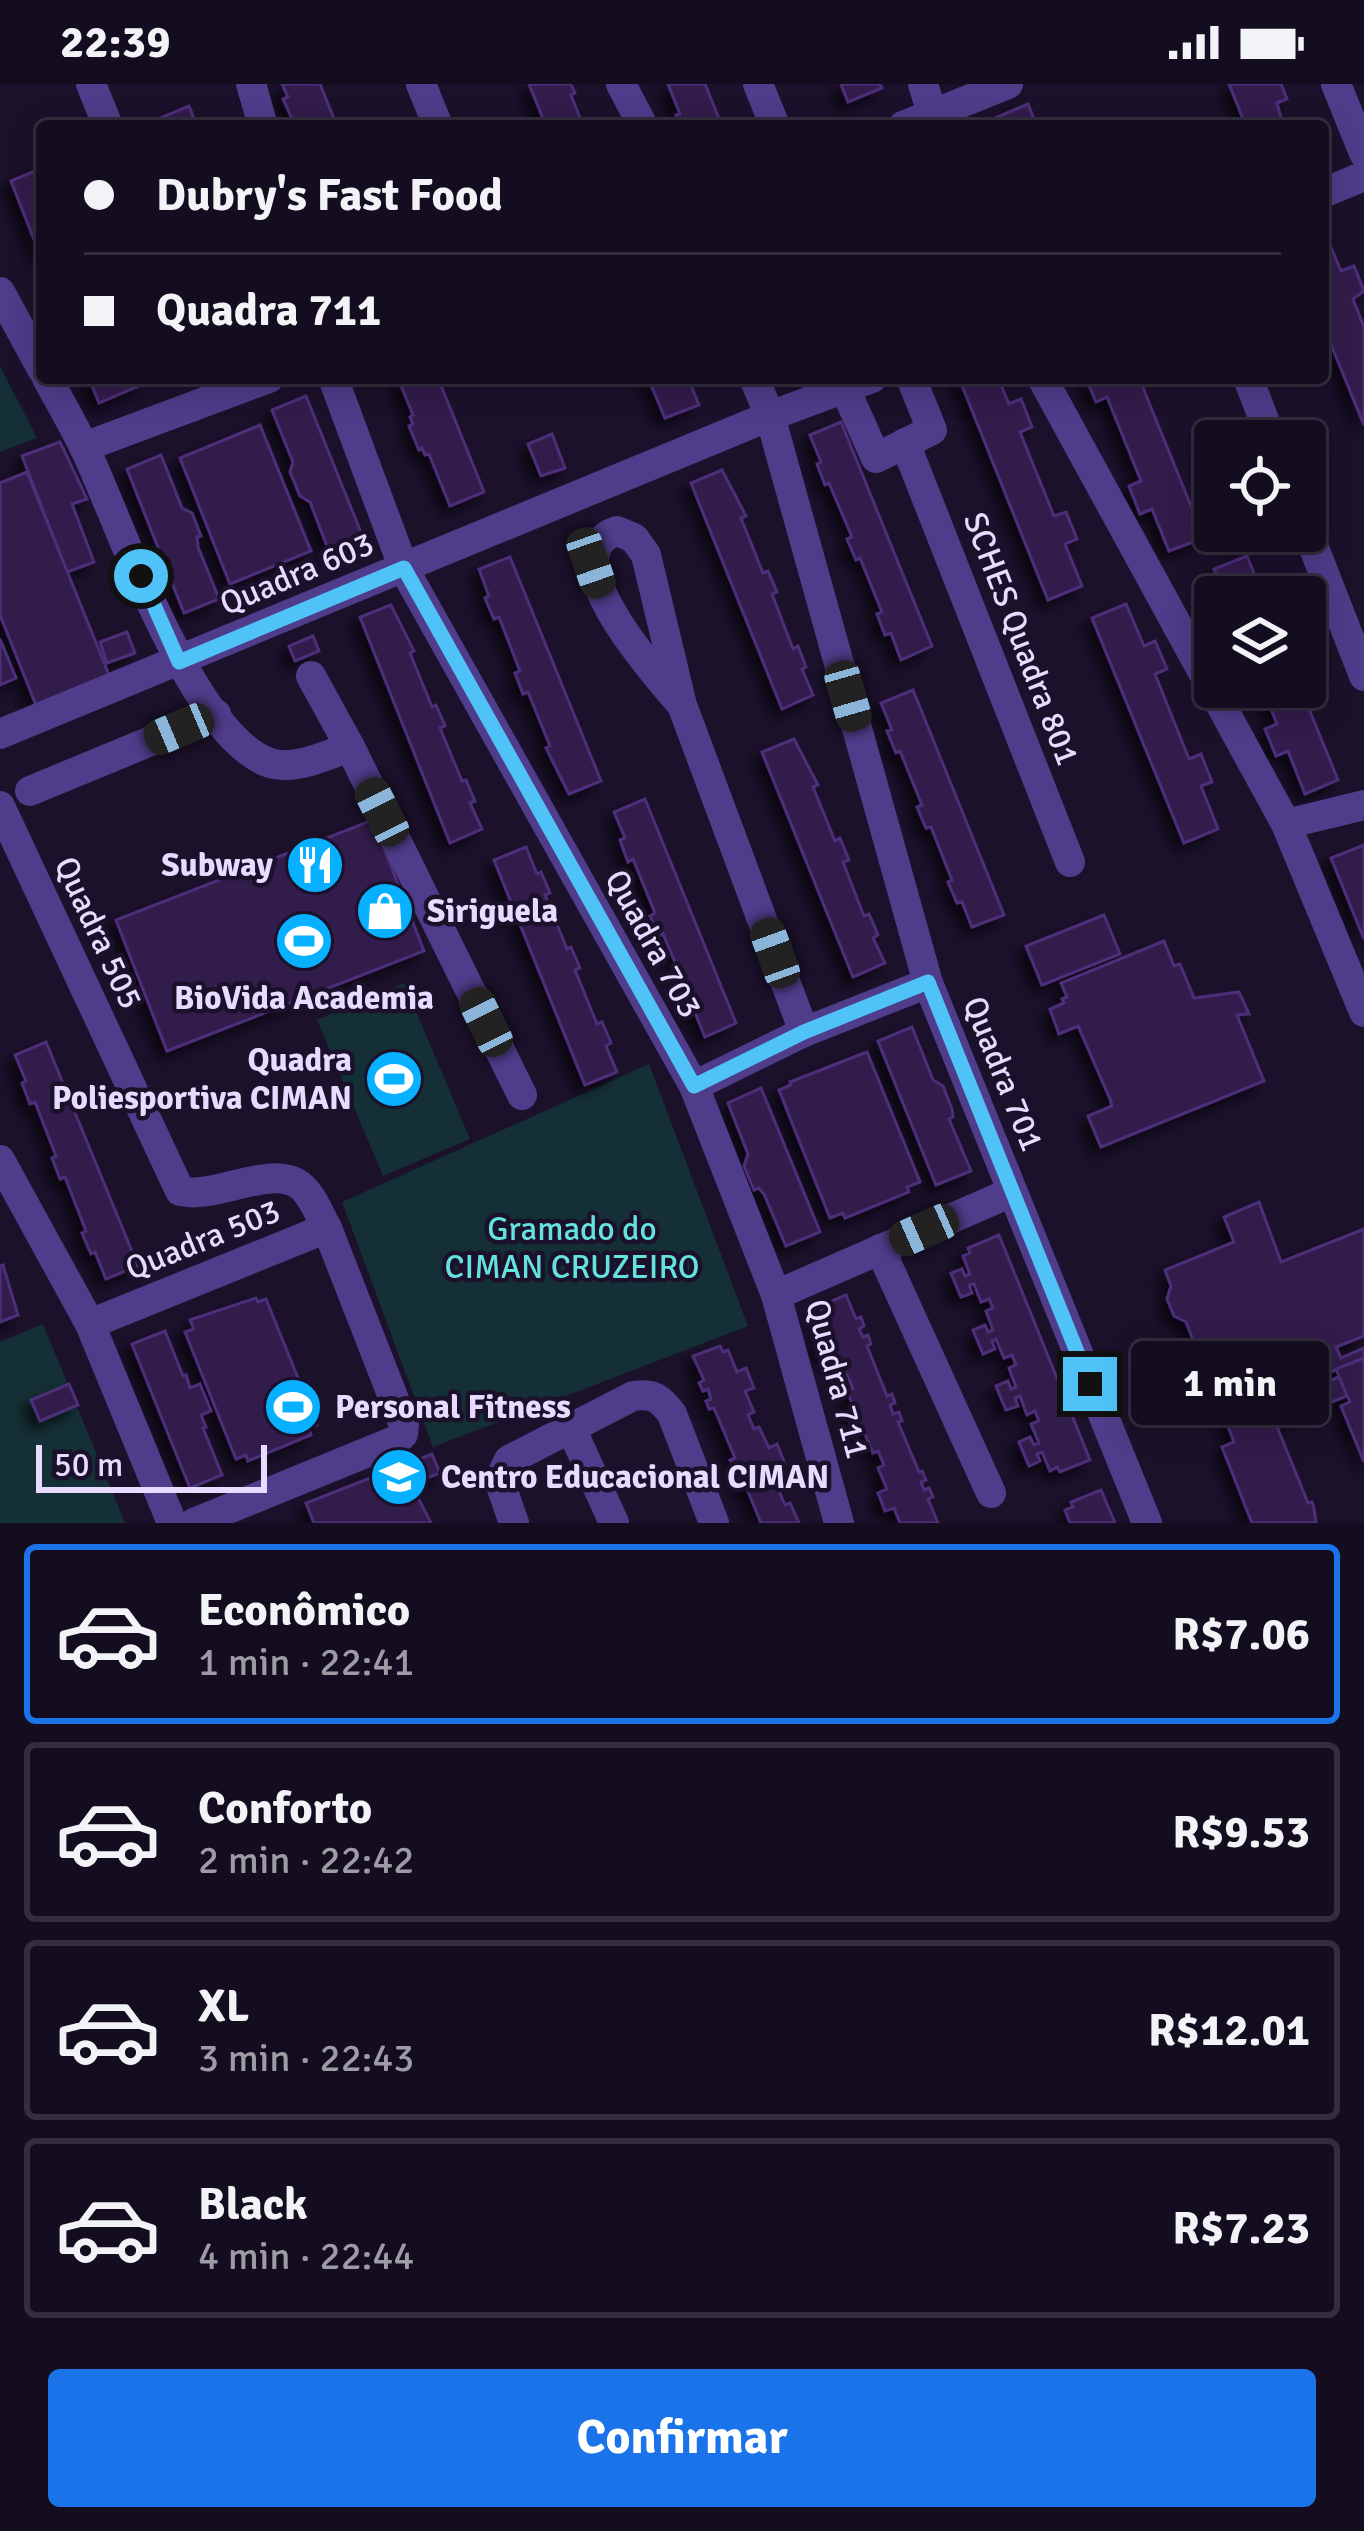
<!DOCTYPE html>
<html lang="pt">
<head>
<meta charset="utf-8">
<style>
  :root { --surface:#140d20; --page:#1d1629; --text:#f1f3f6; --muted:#9d9ca5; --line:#332d3e; --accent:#1a73e8 }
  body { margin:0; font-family:Signika,sans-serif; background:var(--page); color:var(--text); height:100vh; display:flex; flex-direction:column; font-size:45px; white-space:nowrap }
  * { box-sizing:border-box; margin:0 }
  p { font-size:39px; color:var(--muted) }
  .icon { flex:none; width:66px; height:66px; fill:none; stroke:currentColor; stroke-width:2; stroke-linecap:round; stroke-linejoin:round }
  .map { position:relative; height:1439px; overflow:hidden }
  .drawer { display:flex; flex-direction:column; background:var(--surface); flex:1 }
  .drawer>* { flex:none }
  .hud { position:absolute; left:36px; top:36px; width:1293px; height:264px; border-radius:12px; box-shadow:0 6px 30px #0003,0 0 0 3px var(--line); display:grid; align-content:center; height:264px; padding:0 48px; background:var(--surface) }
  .fabs { position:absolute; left:1194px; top:336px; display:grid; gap:24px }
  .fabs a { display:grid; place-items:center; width:132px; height:132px; border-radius:12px; background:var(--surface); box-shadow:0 6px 30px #0003,0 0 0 3px var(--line); font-size:60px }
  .scale { position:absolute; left:36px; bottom:30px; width:231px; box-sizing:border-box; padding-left:12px; border:6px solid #e7dbff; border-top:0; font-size:33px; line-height:42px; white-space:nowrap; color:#e7dbff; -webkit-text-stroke:9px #1b112b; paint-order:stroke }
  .end { position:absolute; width:54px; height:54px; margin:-27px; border:15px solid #4fc3f7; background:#111; box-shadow:0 0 0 6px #111 }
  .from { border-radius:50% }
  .bubble { position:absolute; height:84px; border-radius:12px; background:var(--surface); box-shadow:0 6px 30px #0003,0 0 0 3px var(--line); font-size:39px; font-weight:800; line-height:84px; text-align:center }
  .car { position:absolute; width:36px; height:72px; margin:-36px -18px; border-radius:15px; box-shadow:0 0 9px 3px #0007; background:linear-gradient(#222 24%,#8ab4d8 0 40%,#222 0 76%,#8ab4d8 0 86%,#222 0) }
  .hud b { display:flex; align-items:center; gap:42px; height:114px; font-size:45px }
  .hud b+b { border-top:3px solid var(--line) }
  .hud i { width:30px; height:30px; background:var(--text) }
  ul { padding:21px 0 0; list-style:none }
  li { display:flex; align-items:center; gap:36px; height:180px; margin:0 24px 18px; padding:0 24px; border:6px solid var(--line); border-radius:12px }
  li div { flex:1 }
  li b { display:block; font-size:45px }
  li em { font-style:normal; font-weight:800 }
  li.selected { border-color:var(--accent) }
  li>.icon { width:108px; height:108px; stroke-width:1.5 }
  .primary-button { display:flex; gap:24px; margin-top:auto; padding:24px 48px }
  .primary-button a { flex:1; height:138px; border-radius:12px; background:var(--accent); color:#fff; font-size:48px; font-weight:800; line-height:138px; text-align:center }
  .status { display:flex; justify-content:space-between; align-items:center; height:84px; padding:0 60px; background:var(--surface); direction:ltr }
  .status svg { height:33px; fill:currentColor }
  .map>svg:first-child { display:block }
  .green { fill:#142f35 }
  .building { fill:#311d4c; stroke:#4d2e79; stroke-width:3; filter:url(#shadow) }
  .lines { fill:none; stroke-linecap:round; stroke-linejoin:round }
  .minor { stroke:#4f3c8a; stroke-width:30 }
  .route { stroke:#4fc3f7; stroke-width:15 }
  .labels { text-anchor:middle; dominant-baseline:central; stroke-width:9; stroke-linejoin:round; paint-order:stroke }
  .street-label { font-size:33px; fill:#e7dbff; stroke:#1b112b }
  .poi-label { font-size:33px; font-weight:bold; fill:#e7dbff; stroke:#1b112b; text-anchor:start }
  .park-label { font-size:33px; fill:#64e2de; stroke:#1b112b }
</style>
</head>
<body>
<div class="status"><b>22:39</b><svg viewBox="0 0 49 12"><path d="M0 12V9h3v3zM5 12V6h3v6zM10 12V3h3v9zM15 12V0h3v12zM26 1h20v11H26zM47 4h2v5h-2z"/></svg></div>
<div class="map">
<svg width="1364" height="1439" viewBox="0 0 1364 1439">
  <defs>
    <filter id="shadow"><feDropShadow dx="-8" dy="8" stdDeviation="6" flood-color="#0009"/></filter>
  </defs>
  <rect width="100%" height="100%" fill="#1b112b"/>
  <!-- green -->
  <g class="green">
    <path d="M 0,282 L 37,354 L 0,368 Z"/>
    <path d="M 404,899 L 470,1055 L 383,1092 L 317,936 Z"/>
    <path d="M 649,980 L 748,1242 L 433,1363 L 342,1118 Z"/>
    <path d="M 43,1240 L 125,1439 L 0,1439 L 0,1258 Z"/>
  </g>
  <!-- building -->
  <g class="building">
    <path d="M 282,0 L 320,0 L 337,42 L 299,42 L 297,35 L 293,37 L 283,15 L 288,13 Z"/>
    <path d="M 529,0 L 571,0 L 575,9 L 571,11 L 583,42 L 546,42 Z"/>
    <path d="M 668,0 L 705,0 L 722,42 L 680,42 L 676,31 L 680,30 Z"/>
    <path d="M 841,0 L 880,0 L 882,4 L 848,18 Z"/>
    <path d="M 1229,0 L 1281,0 L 1287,15 L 1277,19 L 1283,42 L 1246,42 Z"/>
    <path d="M 1028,20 L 1037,42 L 999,42 L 995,34 Z"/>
    <path d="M 189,22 L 197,42 L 161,42 L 158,35 Z"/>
    <path d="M 42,84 L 42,176 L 11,97 Z"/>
    <path d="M 1323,144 L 1341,187 L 1354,182 L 1364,207 L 1353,215 L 1364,243 L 1364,341 L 1323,241 Z"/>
    <path d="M 89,294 L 138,294 L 141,301 L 99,319 Z"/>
    <path d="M 398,294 L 438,294 L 484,408 L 450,422 L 429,370 L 425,371 L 422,364 L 419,366 L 409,342 L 413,340 L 410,333 L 413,331 Z"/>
    <path d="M 648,294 L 688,294 L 699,321 L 665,334 Z"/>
    <path d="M 959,294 L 998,294 L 1009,320 L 1021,315 L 1032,343 L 1020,348 L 1054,432 L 1066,428 L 1077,455 L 1065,460 L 1082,502 L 1048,516 Z"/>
    <path d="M 1086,294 L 1139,294 L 1204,454 L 1169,467 L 1152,425 L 1140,430 L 1129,402 L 1141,397 L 1107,313 L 1096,318 Z"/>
    <path d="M 306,312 L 364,456 L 330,470 L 310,418 L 300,412 L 290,388 L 293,378 L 272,326 Z"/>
    <path d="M 841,338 L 932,562 L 901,576 L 891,549 L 885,551 L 877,530 L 882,528 L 860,474 L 856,476 L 847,455 L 852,453 L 829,399 L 825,401 L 817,380 L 821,378 L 810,351 Z"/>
    <path d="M 260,341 L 311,467 L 230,500 L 180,374 Z"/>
    <path d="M 552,350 L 565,384 L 541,392 L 528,360 Z"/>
    <path d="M 60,358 L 87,415 L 72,420 L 94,478 L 67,488 L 22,372 Z"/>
    <path d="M 161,371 L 182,424 L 192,429 L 201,452 L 197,453 L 198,463 L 219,515 L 184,529 L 127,385 Z"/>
    <path d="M 722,386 L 746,432 L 741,434 L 763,489 L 768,487 L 777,508 L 772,510 L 793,565 L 798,562 L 806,583 L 802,585 L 813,611 L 782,625 L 691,399 Z"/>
    <path d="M 27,388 L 109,591 L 36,621 L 0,531 L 0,399 Z"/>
    <path d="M 1247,472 L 1264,513 L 1226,513 L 1214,485 Z"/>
    <path d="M 510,473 L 601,697 L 569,710 L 546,664 L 550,662 L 528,608 L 523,610 L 515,589 L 520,587 L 499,533 L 494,535 L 485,514 L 489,512 L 479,485 Z"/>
    <path d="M 1126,520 L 1144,562 L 1155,557 L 1167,585 L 1155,590 L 1189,675 L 1201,670 L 1212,698 L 1201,702 L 1218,745 L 1184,759 L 1092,534 Z"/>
    <path d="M 391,521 L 414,567 L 410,569 L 432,623 L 436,621 L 445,642 L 440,644 L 462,697 L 466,696 L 475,717 L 470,719 L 482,745 L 450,759 L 360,533 Z"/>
    <path d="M 127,548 L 135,569 L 107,579 L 100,558 Z"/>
    <path d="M 313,552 L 319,567 L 295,577 L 289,562 Z"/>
    <path d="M 0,555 L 16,594 L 0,601 Z"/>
    <path d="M 1262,603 L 1300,603 L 1338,696 L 1305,710 L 1288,667 L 1276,672 L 1265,645 L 1277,640 Z"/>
    <path d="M 913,606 L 1004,831 L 972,843 L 962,818 L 957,819 L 948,798 L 952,796 L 931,743 L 926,744 L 917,723 L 922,721 L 900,667 L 896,669 L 887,647 L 892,646 L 881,619 Z"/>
    <path d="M 794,655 L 818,701 L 813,703 L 835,757 L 840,754 L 849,776 L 843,778 L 864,832 L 869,830 L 878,851 L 873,854 L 885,879 L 853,893 L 762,668 Z"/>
    <path d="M 645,715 L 736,939 L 705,953 L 694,926 L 689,928 L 680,906 L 686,904 L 663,850 L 659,852 L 650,832 L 655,829 L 633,775 L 628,778 L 620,756 L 625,754 L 614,728 Z"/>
    <path d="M 373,736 L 424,867 L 167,967 L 116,836 Z"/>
    <path d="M 1364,761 L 1364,855 L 1331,774 Z"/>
    <path d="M 526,763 L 537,790 L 541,788 L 550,809 L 545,811 L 567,865 L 571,863 L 580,884 L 575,886 L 597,940 L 602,938 L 611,959 L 606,962 L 617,988 L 585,1001 L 494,776 Z"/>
    <path d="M 1104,831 L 1120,870 L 1042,901 L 1026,862 Z"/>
    <path d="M 1164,857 L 1174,882 L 1180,880 L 1194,914 L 1239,908 L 1249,930 L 1237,931 L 1264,997 L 1101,1063 L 1088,1032 L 1112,1022 L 1110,1015 L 1078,942 L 1059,950 L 1050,925 L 1064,919 L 1062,915 L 1067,913 L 1061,899 Z"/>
    <path d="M 912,943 L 933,996 L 943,1002 L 952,1025 L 953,1033 L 949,1035 L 971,1087 L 936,1101 L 878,957 Z"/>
    <path d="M 46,958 L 138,1182 L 106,1195 L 95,1168 L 91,1170 L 82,1149 L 86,1147 L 65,1093 L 60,1095 L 52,1074 L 56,1072 L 35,1018 L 30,1020 L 22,999 L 26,997 L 15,971 Z"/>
    <path d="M 867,968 L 920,1098 L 907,1103 L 909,1108 L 845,1134 L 843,1129 L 830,1134 L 779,1006 L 791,1001 L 790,998 Z"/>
    <path d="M 761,1004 L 820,1148 L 786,1162 L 764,1110 L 759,1104 L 754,1106 L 744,1082 L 748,1070 L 728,1019 Z"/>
    <path d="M 1259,1118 L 1281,1178 L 1364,1145 L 1364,1252 L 1336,1263 L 1341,1274 L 1364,1264 L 1364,1274 L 1293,1304 L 1296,1310 L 1339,1293 L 1347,1312 L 1276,1340 L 1308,1419 L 1312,1418 L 1314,1424 L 1316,1439 L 1252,1439 L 1222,1363 L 1234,1358 L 1214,1306 L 1202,1301 L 1194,1282 L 1199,1271 L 1186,1238 L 1174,1232 L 1167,1215 L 1171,1202 L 1165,1186 L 1234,1158 L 1224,1133 Z"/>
    <path d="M 999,1151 L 1090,1376 L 1060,1388 L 1057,1383 L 1050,1387 L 1042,1368 L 1037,1370 L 1040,1377 L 1029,1382 L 1019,1358 L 1030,1353 L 1034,1361 L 1039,1359 L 1031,1340 L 1039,1337 L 1035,1327 L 1027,1331 L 1020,1312 L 1015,1314 L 1018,1322 L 1006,1326 L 996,1302 L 1008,1297 L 1011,1305 L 1016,1303 L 1009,1284 L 1016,1281 L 1012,1271 L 1004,1274 L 996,1255 L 992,1257 L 995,1265 L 983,1270 L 973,1246 L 985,1241 L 988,1248 L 993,1246 L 986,1227 L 993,1224 L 989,1215 L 981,1218 L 974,1200 L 969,1201 L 972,1209 L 961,1213 L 951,1189 L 962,1185 L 965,1192 L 970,1190 L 963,1172 L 970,1169 L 968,1164 Z"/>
    <path d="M 3,1181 L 18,1231 L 0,1238 L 0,1182 Z"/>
    <path d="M 846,1211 L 856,1235 L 861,1233 L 864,1242 L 859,1245 L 863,1253 L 868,1251 L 871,1260 L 867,1262 L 887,1312 L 892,1310 L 895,1319 L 890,1321 L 893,1330 L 899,1328 L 902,1337 L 898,1338 L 919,1388 L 922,1387 L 926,1396 L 921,1398 L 924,1406 L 929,1404 L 933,1413 L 928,1415 L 938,1439 L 900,1439 L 894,1424 L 885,1427 L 878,1409 L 887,1405 L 878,1384 L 884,1381 L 878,1367 L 873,1369 L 864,1348 L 855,1351 L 847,1332 L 856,1329 L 847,1307 L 853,1304 L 847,1291 L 842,1293 L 832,1271 L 824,1274 L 816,1256 L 826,1252 L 816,1231 L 822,1228 L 820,1222 Z"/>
    <path d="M 256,1214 L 258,1218 L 266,1215 L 317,1341 L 309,1345 L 311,1351 L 248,1377 L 246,1371 L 236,1375 L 185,1248 L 194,1245 L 190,1236 Z"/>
    <path d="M 165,1247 L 183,1292 L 186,1291 L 190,1304 L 200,1300 L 211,1327 L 201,1331 L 206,1343 L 203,1344 L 222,1391 L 190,1404 L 132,1260 Z"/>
    <path d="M 720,1262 L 723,1268 L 728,1266 L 737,1288 L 746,1284 L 754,1304 L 745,1307 L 754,1328 L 748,1331 L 754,1345 L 759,1343 L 769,1364 L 777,1360 L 785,1380 L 776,1384 L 785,1404 L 779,1407 L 785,1421 L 790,1419 L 799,1439 L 761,1439 L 745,1400 L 741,1402 L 737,1393 L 743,1391 L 730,1376 L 735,1374 L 714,1324 L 709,1325 L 706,1317 L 711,1315 L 708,1305 L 703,1307 L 699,1299 L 704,1296 L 693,1272 Z"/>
    <path d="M 1364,1274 L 1364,1378 L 1341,1322 L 1350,1318 L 1336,1285 Z"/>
    <path d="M 69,1300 L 78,1321 L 40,1337 L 31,1316 Z"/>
    <path d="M 432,1370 L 440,1389 L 411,1400 L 431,1439 L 314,1439 L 306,1419 Z"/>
    <path d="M 1101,1406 L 1115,1439 L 1070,1439 L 1065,1426 L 1073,1423 L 1071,1418 Z"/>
  </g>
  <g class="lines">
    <!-- minor -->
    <g class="minor">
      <path d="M 91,0 L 108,42"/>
      <path d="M 251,0 L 263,42"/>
      <path d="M 421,0 L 438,42"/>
      <path d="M 621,0 L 643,42"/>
      <path d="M 758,0 L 775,42"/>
      <path d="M 923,0 L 936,42"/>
      <path d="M 1336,0 L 1364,69"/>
      <path d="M 903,42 L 1008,0"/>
      <path d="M 1323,109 L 1364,92"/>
      <path d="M 0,208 L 42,285"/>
      <path d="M 47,294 C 60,318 74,342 86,367 C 120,439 192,653 270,679 C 295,687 326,671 350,663 L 522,1011"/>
      <path d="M 333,294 L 404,485 L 694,1002 L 776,1211 L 839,1439"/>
      <path d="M 754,294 L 770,332 L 928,899 L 1147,1439"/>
      <path d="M 1042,294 L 1286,740 L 1364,928"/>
      <path d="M 1248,294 L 1272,357"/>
      <path d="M 845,305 L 876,374 L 932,346 L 911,294"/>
      <path d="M 905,359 L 1070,778"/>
      <path d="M 84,363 L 269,294"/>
      <path d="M 1305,441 L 1364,592"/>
      <path d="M 311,592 L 350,663"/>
      <path d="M 682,621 C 656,591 547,470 617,447 L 634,454 L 646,471 L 682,621 L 804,948"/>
      <path d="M 0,650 L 770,332 L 872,294"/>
      <path d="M 30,707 L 216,630"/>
      <path d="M 0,722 L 180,1107 C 216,1116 273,1078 302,1103 C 313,1113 320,1132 327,1144"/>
      <path d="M 1286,740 L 1364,721"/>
      <path d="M 694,1002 L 804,948 L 928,899"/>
      <path d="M 0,1076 L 90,1240 L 172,1439"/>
      <path d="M 880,1165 L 991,1409"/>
      <path d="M 776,1211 L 1012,1108"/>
      <path d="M 90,1240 L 327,1144 L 404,1341 L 403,1350 L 397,1356 L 194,1439"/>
      <path d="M 571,1344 L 614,1439"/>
      <path d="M 514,1439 L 499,1396 L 509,1376 L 633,1312 C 653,1309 660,1314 672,1330 L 714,1439"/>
    </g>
  </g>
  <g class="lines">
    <!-- route -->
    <path class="route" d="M 141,492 L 179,578 L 404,484 L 694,1002 L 804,948 L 928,898 L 1090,1300"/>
  </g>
  <!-- icons -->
  <defs>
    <g id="restaurant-disc" transform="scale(3)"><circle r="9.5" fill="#07b1ff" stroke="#1b112b"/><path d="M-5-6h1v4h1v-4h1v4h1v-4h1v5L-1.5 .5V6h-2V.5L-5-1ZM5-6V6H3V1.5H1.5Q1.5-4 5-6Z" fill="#fff"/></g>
    <g id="shop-disc" transform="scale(3)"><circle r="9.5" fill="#07b1ff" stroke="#1b112b"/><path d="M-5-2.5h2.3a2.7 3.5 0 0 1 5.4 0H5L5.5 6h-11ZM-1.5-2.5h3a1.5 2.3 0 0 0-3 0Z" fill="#fff"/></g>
    <g id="stadium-disc" transform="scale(3)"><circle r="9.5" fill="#07b1ff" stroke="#1b112b"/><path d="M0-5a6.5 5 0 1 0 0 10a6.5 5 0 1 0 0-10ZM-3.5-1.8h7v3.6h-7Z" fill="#fff"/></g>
    <g id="school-disc" transform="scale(3)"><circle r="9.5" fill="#07b1ff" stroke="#1b112b"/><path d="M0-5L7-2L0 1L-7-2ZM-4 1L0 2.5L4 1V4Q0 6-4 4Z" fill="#fff"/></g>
  </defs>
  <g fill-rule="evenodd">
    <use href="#restaurant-disc" x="315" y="781"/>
    <use href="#shop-disc" x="385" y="827"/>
    <use href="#stadium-disc" x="304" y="857"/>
    <use href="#stadium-disc" x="394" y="995"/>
    <use href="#stadium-disc" x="293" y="1323"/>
    <use href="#school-disc" x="399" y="1393"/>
  </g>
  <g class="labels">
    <!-- street labels -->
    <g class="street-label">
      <text transform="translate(297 490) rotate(-23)">Quadra 603</text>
      <text transform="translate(1021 555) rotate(69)">SCHES Quadra 801</text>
      <text transform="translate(98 849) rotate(65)">Quadra 505</text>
      <text transform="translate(653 860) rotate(61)">Quadra 703</text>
      <text transform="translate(1003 990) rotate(68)">Quadra 701</text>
      <text transform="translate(203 1156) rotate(-22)">Quadra 503</text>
      <text transform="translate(837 1295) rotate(75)">Quadra 711</text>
    </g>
    <!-- poi labels -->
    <g class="poi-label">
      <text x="273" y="781" text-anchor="end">Subway</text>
      <text x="427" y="827">Siriguela</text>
      <text x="304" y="914" text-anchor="middle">BioVida Academia</text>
      <text x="352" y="976" text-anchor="end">Quadra<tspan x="352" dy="38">Poliesportiva CIMAN</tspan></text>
      <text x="335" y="1323">Personal Fitness</text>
      <text x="441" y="1393">Centro Educacional CIMAN</text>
    </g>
    <!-- park labels -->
    <g class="park-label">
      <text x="572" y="1145">Gramado do<tspan x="572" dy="38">CIMAN CRUZEIRO</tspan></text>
    </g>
  </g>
</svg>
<div class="fabs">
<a><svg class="icon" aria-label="locate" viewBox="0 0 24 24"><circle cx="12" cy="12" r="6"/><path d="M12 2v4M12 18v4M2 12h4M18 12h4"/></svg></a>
<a><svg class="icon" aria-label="layers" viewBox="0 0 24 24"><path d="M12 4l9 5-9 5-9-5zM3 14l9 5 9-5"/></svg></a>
</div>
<div class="scale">50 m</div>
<i class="end from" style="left:141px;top:492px"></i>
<i class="end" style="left:1090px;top:1300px"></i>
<div class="bubble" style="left:1131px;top:1257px;width:198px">1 min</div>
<i class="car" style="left:591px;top:479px;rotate:161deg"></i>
<i class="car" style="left:848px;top:612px;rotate:164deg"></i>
<i class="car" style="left:179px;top:645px;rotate:247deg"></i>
<i class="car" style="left:382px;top:728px;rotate:333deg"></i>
<i class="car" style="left:775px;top:869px;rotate:340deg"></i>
<i class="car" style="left:486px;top:938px;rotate:334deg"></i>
<i class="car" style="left:924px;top:1146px;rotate:246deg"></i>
<div class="hud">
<b><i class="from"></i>Dubry's Fast Food</b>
<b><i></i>Quadra 711</b>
</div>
</div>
<section class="drawer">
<ul>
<li class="selected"><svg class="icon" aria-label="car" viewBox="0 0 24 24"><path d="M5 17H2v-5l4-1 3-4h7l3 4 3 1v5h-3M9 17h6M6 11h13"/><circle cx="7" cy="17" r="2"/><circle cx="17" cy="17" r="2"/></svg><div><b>Econômico</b><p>1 min · 22:41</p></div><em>R$7.06</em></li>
<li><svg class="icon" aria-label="car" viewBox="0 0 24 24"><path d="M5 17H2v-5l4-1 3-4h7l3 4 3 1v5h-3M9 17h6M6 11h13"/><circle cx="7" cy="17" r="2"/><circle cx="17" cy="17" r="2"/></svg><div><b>Conforto</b><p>2 min · 22:42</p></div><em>R$9.53</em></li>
<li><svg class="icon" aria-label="car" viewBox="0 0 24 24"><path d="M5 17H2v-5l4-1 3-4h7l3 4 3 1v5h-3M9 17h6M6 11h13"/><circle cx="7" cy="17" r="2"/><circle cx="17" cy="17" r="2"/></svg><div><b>XL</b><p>3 min · 22:43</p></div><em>R$12.01</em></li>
<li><svg class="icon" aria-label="car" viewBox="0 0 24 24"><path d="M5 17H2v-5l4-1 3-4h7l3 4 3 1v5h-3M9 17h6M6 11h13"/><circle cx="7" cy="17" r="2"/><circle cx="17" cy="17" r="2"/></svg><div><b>Black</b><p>4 min · 22:44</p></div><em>R$7.23</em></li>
</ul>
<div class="primary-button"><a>Confirmar</a></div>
</section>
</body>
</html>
